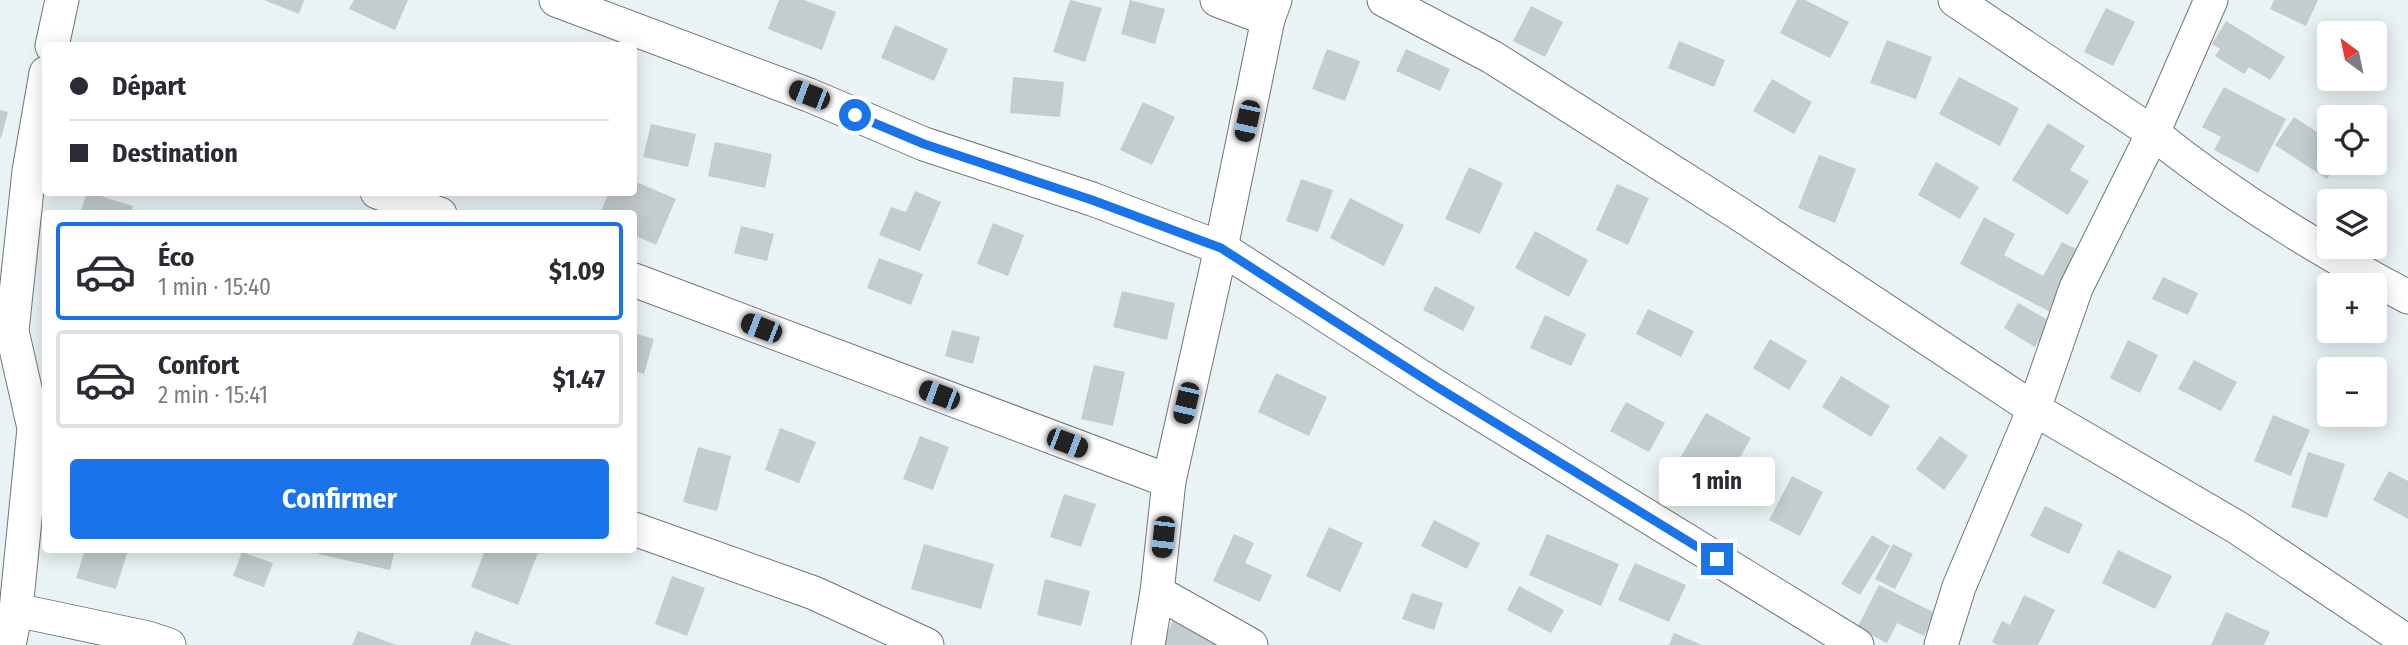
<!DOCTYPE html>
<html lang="fr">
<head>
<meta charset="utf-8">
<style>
  :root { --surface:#fff; --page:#f7f7f7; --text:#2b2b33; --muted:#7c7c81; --line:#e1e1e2; --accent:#1a73e8 }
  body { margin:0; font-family:"Fira Sans Condensed",sans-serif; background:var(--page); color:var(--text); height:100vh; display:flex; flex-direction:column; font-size:26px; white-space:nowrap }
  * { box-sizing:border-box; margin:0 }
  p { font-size:23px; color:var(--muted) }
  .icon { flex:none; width:38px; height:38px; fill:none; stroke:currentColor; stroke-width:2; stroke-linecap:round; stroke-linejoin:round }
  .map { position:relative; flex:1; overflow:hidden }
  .side { position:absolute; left:42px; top:210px; width:595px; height:343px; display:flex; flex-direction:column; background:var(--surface); border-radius:7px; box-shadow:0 4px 18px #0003 }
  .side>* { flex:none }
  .guide { position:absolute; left:42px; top:42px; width:595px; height:154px; border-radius:7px; box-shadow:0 4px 18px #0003; display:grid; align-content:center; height:154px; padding:0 28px; background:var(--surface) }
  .needle { width:46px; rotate:327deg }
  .buttons { position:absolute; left:2317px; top:21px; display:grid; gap:14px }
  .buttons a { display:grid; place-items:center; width:70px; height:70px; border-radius:7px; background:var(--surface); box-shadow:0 4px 18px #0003; font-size:35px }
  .end { position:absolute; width:32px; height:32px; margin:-16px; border:9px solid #1a73e8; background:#fff; box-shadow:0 0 0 4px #fff }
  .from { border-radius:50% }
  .bubble { position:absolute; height:49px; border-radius:7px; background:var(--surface); box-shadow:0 4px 18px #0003; font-size:23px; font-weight:700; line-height:49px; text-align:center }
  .car { position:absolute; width:21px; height:42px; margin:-21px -10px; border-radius:9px; box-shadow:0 0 5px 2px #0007; background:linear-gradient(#222 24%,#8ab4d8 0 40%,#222 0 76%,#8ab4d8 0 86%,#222 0) }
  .guide b { display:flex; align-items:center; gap:24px; height:66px; font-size:26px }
  .guide b+b { border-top:2px solid var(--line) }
  .guide i { width:18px; height:18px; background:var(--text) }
  ul { padding:12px 0 0; list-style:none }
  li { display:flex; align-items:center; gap:21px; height:98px; margin:0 14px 10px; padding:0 14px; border:4px solid var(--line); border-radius:7px }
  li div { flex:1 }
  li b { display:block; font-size:26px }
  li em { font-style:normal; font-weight:700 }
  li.selected { border-color:var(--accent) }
  li>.icon { width:63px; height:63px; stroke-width:1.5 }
  .button { display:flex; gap:14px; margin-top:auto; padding:14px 28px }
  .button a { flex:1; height:80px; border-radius:7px; background:var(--accent); color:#fff; font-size:28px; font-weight:700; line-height:80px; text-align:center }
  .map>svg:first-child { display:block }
  .building { fill:#c3ccce }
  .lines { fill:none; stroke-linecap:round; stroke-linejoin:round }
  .minor-casing { stroke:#6e7679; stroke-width:35 }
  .minor { stroke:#fff; stroke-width:33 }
  .route { stroke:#1a73e8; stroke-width:9 }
</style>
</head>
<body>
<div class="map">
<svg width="2408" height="645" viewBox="0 0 2408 645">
  <rect width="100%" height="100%" fill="#e9f2f5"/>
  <!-- building -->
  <g class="building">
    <path d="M 264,0 L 304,0 L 299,14 Z"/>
    <path d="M 354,0 L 408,0 L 395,30 L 349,9 Z"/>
    <path d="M 779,0 L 804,0 L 836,12 L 822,50 L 768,29 Z"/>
    <path d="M 1070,0 L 1102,8 L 1085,62 L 1053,52 Z"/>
    <path d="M 1130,0 L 1165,9 L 1155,44 L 1121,34 Z"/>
    <path d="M 1797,0 L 1805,0 L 1849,22 L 1830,58 L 1780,33 Z"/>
    <path d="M 2274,0 L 2318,0 L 2306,26 L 2270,9 Z"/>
    <path d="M 1531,6 L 1563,22 L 1545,57 L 1513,41 Z"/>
    <path d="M 2106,8 L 2135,22 L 2113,66 L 2084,52 Z"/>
    <path d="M 2226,21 L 2285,57 L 2270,80 L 2249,67 L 2244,74 L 2215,56 L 2220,49 L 2212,44 Z"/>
    <path d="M 895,25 L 948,49 L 934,81 L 881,58 Z"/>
    <path d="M 1887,40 L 1932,57 L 1916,99 L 1870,83 Z"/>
    <path d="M 1679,41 L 1725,60 L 1714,87 L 1668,68 Z"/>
    <path d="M 1327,49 L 1360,61 L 1345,101 L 1312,89 Z"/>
    <path d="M 1406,49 L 1450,69 L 1440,91 L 1396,71 Z"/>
    <path d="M 1013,77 L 1064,82 L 1060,117 L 1010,113 Z"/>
    <path d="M 1959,77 L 2019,108 L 2000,146 L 1939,114 Z"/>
    <path d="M 1772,79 L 1812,102 L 1794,134 L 1753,111 Z"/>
    <path d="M 2224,87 L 2286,119 L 2258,173 L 2214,150 L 2221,137 L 2202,127 Z"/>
    <path d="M 1143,102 L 1175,117 L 1152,165 L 1120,150 Z"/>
    <path d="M 0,110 L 8,112 L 1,138 L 0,138 Z"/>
    <path d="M 2294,117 L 2329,140 L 2329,163 L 2338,163 L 2327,179 L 2275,145 Z"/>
    <path d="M 2048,123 L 2085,146 L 2070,170 L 2089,181 L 2068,215 L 2012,180 Z"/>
    <path d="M 651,124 L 696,134 L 688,167 L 643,157 Z"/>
    <path d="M 715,142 L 772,154 L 765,188 L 708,176 Z"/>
    <path d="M 1819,155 L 1856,169 L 1835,223 L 1798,208 Z"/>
    <path d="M 1936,162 L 1979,187 L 1960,219 L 1918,195 Z"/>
    <path d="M 1469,167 L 1503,183 L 1480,234 L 1445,219 Z"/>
    <path d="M 1301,179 L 1333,190 L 1318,232 L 1286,221 Z"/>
    <path d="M 634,181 L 676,199 L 656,245 L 634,235 L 634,214 L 608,214 L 601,211 L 609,192 L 634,192 Z"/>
    <path d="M 1617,184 L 1649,198 L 1628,245 L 1596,230 Z"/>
    <path d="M 915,191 L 941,202 L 920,251 L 879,235 L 891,207 L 906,212 Z"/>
    <path d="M 87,192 L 133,206 L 131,214 L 80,214 Z"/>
    <path d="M 1350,198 L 1404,225 L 1384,266 L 1330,238 Z"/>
    <path d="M 1984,217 L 2015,234 L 2004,255 L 2043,276 L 2062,242 L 2082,252 L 2050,312 L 1960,264 Z"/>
    <path d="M 993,223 L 1024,235 L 1008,276 L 977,264 Z"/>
    <path d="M 741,226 L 774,234 L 767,261 L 734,253 Z"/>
    <path d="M 1535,231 L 1588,260 L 1569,297 L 1515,268 Z"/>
    <path d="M 879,258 L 923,274 L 911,305 L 867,288 Z"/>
    <path d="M 2163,277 L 2198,293 L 2188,315 L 2152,299 Z"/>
    <path d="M 1435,286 L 1475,307 L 1463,331 L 1423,310 Z"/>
    <path d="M 1122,291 L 1175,303 L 1167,340 L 1113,327 Z"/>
    <path d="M 2018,303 L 2050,321 L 2035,347 L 2004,328 Z"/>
    <path d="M 1648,309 L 1694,331 L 1681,357 L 1636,334 Z"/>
    <path d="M 1545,315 L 1586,334 L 1571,366 L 1530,348 Z"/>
    <path d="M 952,330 L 980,337 L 973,364 L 945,356 Z"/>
    <path d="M 634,333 L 654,339 L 644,374 L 634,371 Z"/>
    <path d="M 1770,339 L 1807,361 L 1789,390 L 1753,368 Z"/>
    <path d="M 2128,340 L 2158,355 L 2140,393 L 2110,378 Z"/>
    <path d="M 2194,360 L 2237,382 L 2221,411 L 2178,389 Z"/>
    <path d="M 1094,365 L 1125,372 L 1113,426 L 1081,419 Z"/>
    <path d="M 1276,373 L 1327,397 L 1309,436 L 1258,412 Z"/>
    <path d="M 1841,376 L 1890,406 L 1871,437 L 1822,407 Z"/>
    <path d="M 1626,402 L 1665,423 L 1649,452 L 1610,431 Z"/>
    <path d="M 1706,413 L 1751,438 L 1713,506 L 1667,481 Z"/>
    <path d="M 2273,415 L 2310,430 L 2291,476 L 2254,461 Z"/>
    <path d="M 780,428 L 816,442 L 799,483 L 765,470 Z"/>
    <path d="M 920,436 L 949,447 L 933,490 L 903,479 Z"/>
    <path d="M 1940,436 L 1968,456 L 1944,490 L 1916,469 Z"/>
    <path d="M 698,447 L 731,456 L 717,511 L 683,502 Z"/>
    <path d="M 2308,452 L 2345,464 L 2327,518 L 2291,507 Z"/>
    <path d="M 2389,471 L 2408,481 L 2408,519 L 2373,500 Z"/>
    <path d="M 1792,476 L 1823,492 L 1800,536 L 1769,520 Z"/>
    <path d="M 1064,494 L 1096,504 L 1081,547 L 1050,537 Z"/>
    <path d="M 2045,506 L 2083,524 L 2069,554 L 2030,536 Z"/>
    <path d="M 1434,520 L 1480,543 L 1467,569 L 1421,546 Z"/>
    <path d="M 1329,527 L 1363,543 L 1340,592 L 1306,576 Z"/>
    <path d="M 1234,534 L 1254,543 L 1245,563 L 1272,575 L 1260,602 L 1213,581 Z"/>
    <path d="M 1547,534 L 1619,564 L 1601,606 L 1529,575 Z"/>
    <path d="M 1872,535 L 1890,546 L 1860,595 L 1841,584 Z"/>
    <path d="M 924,544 L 994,564 L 981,609 L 911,589 Z"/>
    <path d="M 1893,544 L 1913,554 L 1895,589 L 1875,579 Z"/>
    <path d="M 85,550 L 128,550 L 116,589 L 76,578 Z"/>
    <path d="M 319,550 L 395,550 L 390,570 L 318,554 Z"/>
    <path d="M 485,550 L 539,550 L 518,605 L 471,587 Z"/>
    <path d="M 2118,550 L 2172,576 L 2155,609 L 2102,583 Z"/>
    <path d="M 242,552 L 273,563 L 264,587 L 233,576 Z"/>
    <path d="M 1635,563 L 1686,585 L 1669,622 L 1618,600 Z"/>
    <path d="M 672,576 L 705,588 L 687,636 L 655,624 Z"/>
    <path d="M 1045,579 L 1090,591 L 1081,626 L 1037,615 Z"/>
    <path d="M 1879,585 L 1935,613 L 1924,636 L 1897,623 L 1887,643 L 1857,628 Z"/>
    <path d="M 1519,586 L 1564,610 L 1551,633 L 1507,610 Z"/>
    <path d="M 1412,593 L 1443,603 L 1434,630 L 1402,619 Z"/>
    <path d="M 2024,595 L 2055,610 L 2038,645 L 1998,645 L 1992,642 L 2002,621 L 2010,625 Z"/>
    <path d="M 2226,612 L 2270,632 L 2264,645 L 2211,645 Z"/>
    <path d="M 1173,620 L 1231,645 L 1162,645 Z"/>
    <path d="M 358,631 L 397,645 L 352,645 Z"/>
    <path d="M 475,631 L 512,645 L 470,645 Z"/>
    <path d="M 1674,633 L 1702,645 L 1669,645 Z"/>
  </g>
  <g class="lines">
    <!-- minor casing -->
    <g class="minor-casing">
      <g id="minor">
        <path d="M 556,0 L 809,95 L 924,144 L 1092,199 L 1221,248 L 1437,387 L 1857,645"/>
        <path d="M 1217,0 L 1268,19"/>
        <path d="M 1384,0 L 1492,57 L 1741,215 L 2034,409 L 2238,528 L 2408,642"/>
        <path d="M 1955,0 L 2153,133 C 2231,196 2319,250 2408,297"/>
        <path d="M 52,46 L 62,0"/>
        <path d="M 377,192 L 440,214"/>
        <path d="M 634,280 L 1169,481"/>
        <path d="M 634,529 L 814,593 L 927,645"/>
        <path d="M 1157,592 L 1251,645"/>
        <path d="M 16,610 L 148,638 L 169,645"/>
        <path d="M 9,645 L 16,610 L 34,428 L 12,331 L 29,171 L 46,73"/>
        <path d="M 1148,645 L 1157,592 L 1169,481 L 1221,248 L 1268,19 L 1275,0"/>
        <path d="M 1941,645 L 1959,587 L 2034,409 L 2076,288 L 2153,133 L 2211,0"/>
      </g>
    </g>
    <!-- minor -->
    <use href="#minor" class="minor"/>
  </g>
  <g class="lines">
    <!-- route -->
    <path class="route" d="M 855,115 L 924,144 L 1092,200 L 1221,248 L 1437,387 L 1717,559"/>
  </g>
</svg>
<div class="buttons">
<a><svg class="needle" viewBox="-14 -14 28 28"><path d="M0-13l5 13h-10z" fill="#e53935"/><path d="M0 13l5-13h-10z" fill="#7c7c81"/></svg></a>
<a><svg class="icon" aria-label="locate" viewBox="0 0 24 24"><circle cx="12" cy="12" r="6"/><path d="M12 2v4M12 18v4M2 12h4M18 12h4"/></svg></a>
<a><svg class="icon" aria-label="layers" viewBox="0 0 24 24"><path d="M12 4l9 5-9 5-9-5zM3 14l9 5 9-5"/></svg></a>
<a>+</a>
<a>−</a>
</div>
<i class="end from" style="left:855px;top:115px"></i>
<i class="end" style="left:1717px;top:559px"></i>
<div class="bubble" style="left:1659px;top:457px;width:116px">1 min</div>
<i class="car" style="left:809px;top:95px;rotate:291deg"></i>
<i class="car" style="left:1247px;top:121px;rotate:192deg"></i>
<i class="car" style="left:761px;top:328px;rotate:291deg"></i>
<i class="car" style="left:939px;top:395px;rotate:291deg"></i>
<i class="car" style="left:1186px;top:403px;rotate:193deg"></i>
<i class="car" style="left:1067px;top:443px;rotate:111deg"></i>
<i class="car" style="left:1163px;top:537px;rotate:186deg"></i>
<div class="guide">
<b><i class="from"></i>Départ</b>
<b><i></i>Destination</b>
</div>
<section class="side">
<ul>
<li class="selected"><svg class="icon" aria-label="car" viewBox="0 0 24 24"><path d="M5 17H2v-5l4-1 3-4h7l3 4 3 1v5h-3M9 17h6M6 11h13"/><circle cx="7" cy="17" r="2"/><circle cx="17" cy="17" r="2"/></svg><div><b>Éco</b><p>1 min · 15:40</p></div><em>$1.09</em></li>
<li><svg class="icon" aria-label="car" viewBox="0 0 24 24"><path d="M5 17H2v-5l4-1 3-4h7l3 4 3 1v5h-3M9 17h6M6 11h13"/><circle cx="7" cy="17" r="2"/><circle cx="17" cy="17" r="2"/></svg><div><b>Confort</b><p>2 min · 15:41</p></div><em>$1.47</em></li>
</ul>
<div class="button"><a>Confirmer</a></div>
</section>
</div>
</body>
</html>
